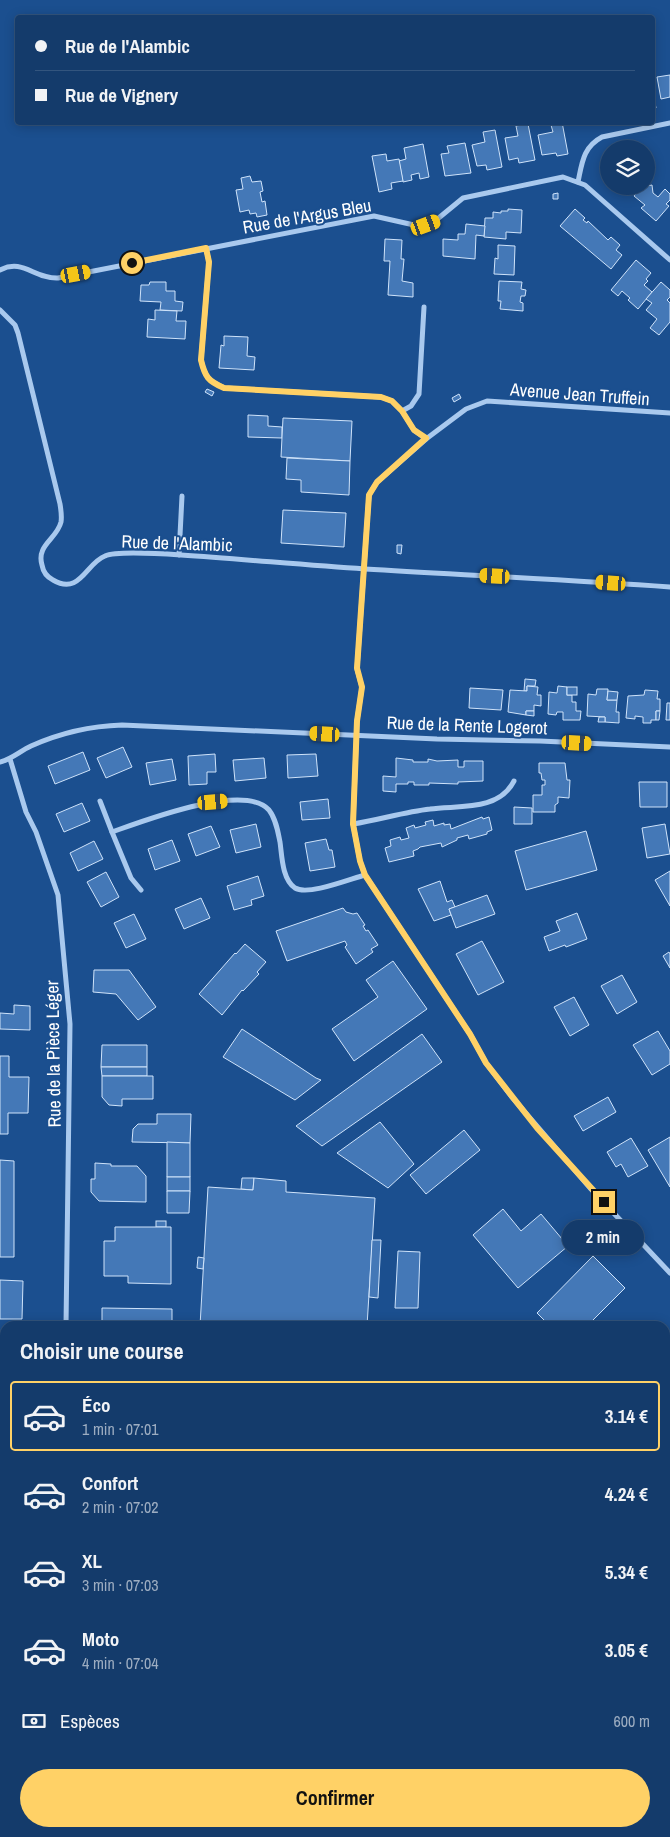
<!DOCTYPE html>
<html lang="fr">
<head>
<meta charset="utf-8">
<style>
  :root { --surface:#143b6b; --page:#214673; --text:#f1f3f6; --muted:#9dadc1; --line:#33557e; --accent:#ffd166 }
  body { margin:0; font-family:"Archivo Narrow",sans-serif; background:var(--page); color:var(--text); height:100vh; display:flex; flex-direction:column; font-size:19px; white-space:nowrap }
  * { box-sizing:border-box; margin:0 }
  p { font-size:16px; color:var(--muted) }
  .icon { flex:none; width:28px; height:28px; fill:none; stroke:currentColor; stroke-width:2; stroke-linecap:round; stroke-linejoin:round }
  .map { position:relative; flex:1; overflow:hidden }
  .details { position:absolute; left:0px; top:1321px; width:670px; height:516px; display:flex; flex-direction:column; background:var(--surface); border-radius:15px 15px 0 0; box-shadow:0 2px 12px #0003,0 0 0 1px var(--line) }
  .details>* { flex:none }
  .banner { position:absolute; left:15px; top:15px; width:640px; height:110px; border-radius:5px; box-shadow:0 2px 12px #0003,0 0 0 1px var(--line); display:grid; align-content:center; height:110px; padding:0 20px; background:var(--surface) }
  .buttons { position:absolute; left:600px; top:140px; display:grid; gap:10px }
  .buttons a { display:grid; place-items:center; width:55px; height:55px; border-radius:50%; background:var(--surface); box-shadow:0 2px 12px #0003,0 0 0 1px var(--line); font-size:25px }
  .end { position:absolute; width:22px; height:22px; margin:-11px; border:6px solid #ffd166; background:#111; box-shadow:0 0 0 2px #111 }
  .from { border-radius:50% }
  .bubble { position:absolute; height:35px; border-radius:18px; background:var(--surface); box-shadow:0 2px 12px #0003,0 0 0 1px var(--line); font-size:16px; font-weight:800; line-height:35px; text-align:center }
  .car { position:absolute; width:15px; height:30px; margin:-15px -8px; border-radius:6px; box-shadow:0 0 4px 1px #0007; background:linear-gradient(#f5c518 24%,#345 0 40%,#f5c518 0 76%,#345 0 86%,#f5c518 0) }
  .banner b { display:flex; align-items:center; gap:18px; height:48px; font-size:19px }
  .banner b+b { border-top:1px solid var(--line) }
  .banner i { width:12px; height:12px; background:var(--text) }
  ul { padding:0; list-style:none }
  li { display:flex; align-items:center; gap:15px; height:70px; margin:0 10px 8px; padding:0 10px; border:2px solid transparent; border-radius:5px }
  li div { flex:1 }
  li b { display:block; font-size:19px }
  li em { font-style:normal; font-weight:800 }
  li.active { border-color:var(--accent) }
  li>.icon { width:45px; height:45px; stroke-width:1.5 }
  h2 { padding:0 20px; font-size:22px; line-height:60px }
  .pay { display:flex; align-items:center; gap:12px; height:55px; padding:0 20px; font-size:19px }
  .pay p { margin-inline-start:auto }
  .cta { display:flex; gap:10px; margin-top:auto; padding:10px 20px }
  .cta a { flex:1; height:58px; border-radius:30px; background:var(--accent); color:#111; font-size:20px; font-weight:800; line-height:58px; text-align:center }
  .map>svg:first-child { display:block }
  .building { fill:#4478b7; stroke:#cfe3fa }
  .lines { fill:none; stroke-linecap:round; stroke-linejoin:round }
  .street { stroke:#a9c9ee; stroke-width:5 }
  .route { stroke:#ffd166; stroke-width:6 }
  .labels { text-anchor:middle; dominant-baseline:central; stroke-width:4; stroke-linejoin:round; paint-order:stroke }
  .street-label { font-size:18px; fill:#fff; stroke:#1b4f8f }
</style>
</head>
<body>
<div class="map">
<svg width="670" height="1837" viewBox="0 0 670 1837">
  <rect width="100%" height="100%" fill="#1b4f8f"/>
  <!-- building -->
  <g class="building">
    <path d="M 670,75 L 670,97 L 661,99 L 657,77 Z"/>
    <path d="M 652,87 L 656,108 L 652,108 Z"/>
    <path d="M 562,122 L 568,154 L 557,156 L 556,153 L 542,155 L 538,135 L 553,132 L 551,125 Z"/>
    <path d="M 528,124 L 535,160 L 519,163 L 518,158 L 509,160 L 505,138 L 518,136 L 516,126 Z"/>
    <path d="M 495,130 L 502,167 L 487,170 L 486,165 L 477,166 L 472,145 L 485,142 L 483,132 Z"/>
    <path d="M 465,143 L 471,173 L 445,176 L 441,154 L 449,153 L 447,146 Z"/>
    <path d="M 423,144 L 429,177 L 420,179 L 419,173 L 411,175 L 412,180 L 403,182 L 399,161 L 406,159 L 404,148 Z"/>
    <path d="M 386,154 L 387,161 L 399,159 L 403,181 L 391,183 L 392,189 L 379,192 L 372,156 Z"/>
    <path d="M 250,176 L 252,182 L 261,181 L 263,191 L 260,192 L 262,202 L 265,201 L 267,215 L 257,217 L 256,213 L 250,214 L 249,210 L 240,212 L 236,190 L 243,189 L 241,178 Z"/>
    <path d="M 652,185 L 653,193 L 658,197 L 665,189 L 670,194 L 670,200 L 666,204 L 669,206 L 656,221 L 641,208 L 645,205 L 634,196 L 641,187 Z"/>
    <path d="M 558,193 L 558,199 L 553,199 L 553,194 Z"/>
    <path d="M 508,209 L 522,210 L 521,233 L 506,232 L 506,239 L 484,237 L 485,218 L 493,218 L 493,212 L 501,213 L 501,211 L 508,211 Z"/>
    <path d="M 575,209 L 585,218 L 583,220 L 587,223 L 588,221 L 608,240 L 611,237 L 620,245 L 616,250 L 622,255 L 611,269 L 560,226 Z"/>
    <path d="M 466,224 L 485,226 L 484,236 L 476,235 L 475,259 L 443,256 L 443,239 L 458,240 L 458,234 L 465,234 Z"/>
    <path d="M 385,239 L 402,240 L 401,259 L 404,259 L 402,281 L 413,283 L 413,297 L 388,295 L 390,261 L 384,261 Z"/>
    <path d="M 498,245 L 515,246 L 514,275 L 494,274 L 495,258 L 498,259 Z"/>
    <path d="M 636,260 L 651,273 L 646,279 L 648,281 L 644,285 L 652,292 L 638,309 L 628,300 L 630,298 L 622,291 L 618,296 L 611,290 Z"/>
    <path d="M 499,281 L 522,282 L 521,289 L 526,290 L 525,296 L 521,296 L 520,302 L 523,303 L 523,311 L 500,309 L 501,301 L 498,301 Z"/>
    <path d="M 150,282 L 166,282 L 166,291 L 175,291 L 175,301 L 183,302 L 182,311 L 160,310 L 161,302 L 140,301 L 141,285 L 149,285 Z"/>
    <path d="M 661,282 L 670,290 L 670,297 L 667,300 L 670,303 L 670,322 L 659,335 L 650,328 L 657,319 L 646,310 L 652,303 L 646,299 Z"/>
    <path d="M 155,310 L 177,311 L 176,321 L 186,321 L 185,339 L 147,337 L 148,319 L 155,320 Z"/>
    <path d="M 224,336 L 248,337 L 247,356 L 255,357 L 254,370 L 219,368 L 221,345 L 224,346 Z"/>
    <path d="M 207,389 L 214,392 L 212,396 L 205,392 Z"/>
    <path d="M 459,394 L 461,398 L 454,402 L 452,398 Z"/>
    <path d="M 248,415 L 268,416 L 268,426 L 282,427 L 282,438 L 248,437 Z"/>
    <path d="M 283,418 L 352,421 L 350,461 L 281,457 Z"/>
    <path d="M 287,458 L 350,461 L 349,495 L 301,492 L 301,480 L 286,479 Z"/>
    <path d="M 283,510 L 346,513 L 344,547 L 281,543 Z"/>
    <path d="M 397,545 L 402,545 L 401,554 L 397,553 Z"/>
    <path d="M 525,679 L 536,680 L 535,686 L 527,686 L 527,691 L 524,691 Z"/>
    <path d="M 527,686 L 538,687 L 537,695 L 541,695 L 541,706 L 534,705 L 534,711 L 526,711 L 526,715 L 508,712 L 510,690 L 527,691 Z"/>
    <path d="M 558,686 L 567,687 L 567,695 L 572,695 L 572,702 L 576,702 L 576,711 L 581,711 L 580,720 L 563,720 L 563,712 L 557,712 L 556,715 L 548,714 L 549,692 L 557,693 Z"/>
    <rect x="567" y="687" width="10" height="8"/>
    <path d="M 470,688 L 503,690 L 501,710 L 469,708 Z"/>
    <path d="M 597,689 L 608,689 L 607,700 L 617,700 L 616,712 L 619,712 L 619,723 L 605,722 L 605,717 L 587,716 L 588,694 L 596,695 Z"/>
    <path d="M 645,690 L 658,691 L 657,699 L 660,699 L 660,711 L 656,711 L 656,720 L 651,720 L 651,723 L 643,723 L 643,717 L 635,716 L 635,719 L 626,718 L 628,696 L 644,695 Z"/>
    <path d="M 608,691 L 618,692 L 617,700 L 607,700 Z"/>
    <path d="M 667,703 L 670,703 L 670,720 L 666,720 Z"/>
    <path d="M 526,711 L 534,711 L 534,716 L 526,715 Z"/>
    <path d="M 656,711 L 660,711 L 659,720 L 656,720 Z"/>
    <path d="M 599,717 L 605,717 L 605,722 L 598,722 Z"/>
    <path d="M 123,747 L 132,767 L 106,778 L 97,758 Z"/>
    <path d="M 83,752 L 90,770 L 55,784 L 48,766 Z"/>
    <path d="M 215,754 L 216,772 L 207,772 L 207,784 L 189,785 L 188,756 Z"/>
    <path d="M 316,754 L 318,776 L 288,778 L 287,755 Z"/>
    <path d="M 264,758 L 266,778 L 235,781 L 233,760 Z"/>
    <path d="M 396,758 L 413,760 L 413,762 L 428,762 L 428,759 L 437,761 L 458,760 L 458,767 L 464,767 L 464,761 L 483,761 L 483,781 L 458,782 L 458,784 L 429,783 L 429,785 L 414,785 L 414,782 L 408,782 L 408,784 L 396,784 L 396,792 L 383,791 L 383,776 L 396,777 Z"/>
    <path d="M 172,759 L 176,780 L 150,785 L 146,763 Z"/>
    <path d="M 539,763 L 565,763 L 567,780 L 570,780 L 569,798 L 558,797 L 558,803 L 555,805 L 555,812 L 533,812 L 533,795 L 542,795 L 542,785 L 545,785 L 545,780 L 542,780 L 541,773 L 539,773 Z"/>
    <path d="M 639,782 L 667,782 L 667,807 L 640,807 Z"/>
    <path d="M 328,799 L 330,818 L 302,820 L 300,802 Z"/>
    <path d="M 82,803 L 90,821 L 64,832 L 56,814 Z"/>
    <path d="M 514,807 L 532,808 L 532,824 L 514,824 Z"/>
    <path d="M 482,817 L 483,819 L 489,817 L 492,830 L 487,832 L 487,834 L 469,839 L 468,835 L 457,838 L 457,840 L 442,847 L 441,843 L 420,847 L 418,849 L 413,851 L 414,856 L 389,862 L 385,848 L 391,846 L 390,840 L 400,837 L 401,840 L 409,838 L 406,828 L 414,825 L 415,828 L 426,825 L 425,822 L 433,820 L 434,826 L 444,823 L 444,825 L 450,824 L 451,829 Z"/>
    <path d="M 256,824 L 261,847 L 236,853 L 230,830 Z"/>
    <path d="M 665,824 L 670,854 L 647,858 L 642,828 Z"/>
    <path d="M 211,826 L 220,847 L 196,856 L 188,834 Z"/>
    <path d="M 586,831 L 597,870 L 526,890 L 515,851 Z"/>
    <path d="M 326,839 L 329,850 L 332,850 L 335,867 L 310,871 L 305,843 Z"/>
    <path d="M 172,840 L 180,861 L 155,870 L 148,849 Z"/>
    <path d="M 94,841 L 103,859 L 78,871 L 70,853 Z"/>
    <path d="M 670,871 L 670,906 L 655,880 Z"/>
    <path d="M 106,872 L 119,897 L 101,907 L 87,882 Z"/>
    <path d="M 258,876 L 264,896 L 251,900 L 252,905 L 234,910 L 227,886 Z"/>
    <path d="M 440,881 L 447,902 L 452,900 L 455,907 L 449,909 L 451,915 L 434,921 L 418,889 Z"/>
    <path d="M 487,895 L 495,914 L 456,928 L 449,909 Z"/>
    <path d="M 201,898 L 210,918 L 184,929 L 175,909 Z"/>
    <path d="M 343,908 L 346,912 L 353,914 L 357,913 L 365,925 L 363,926 L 366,931 L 368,930 L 378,945 L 371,949 L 373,952 L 356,964 L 345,947 L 347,945 L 345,941 L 287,961 L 276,931 Z"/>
    <path d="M 577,913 L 587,939 L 566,947 L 565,945 L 549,951 L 544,937 L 560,931 L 556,921 Z"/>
    <path d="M 134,914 L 146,939 L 126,948 L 114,923 Z"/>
    <path d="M 482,941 L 504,982 L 478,995 L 456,954 Z"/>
    <path d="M 245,944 L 266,962 L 257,972 L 259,974 L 243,991 L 242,990 L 222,1015 L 199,994 L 235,953 L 236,954 Z"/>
    <path d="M 669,952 L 670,954 L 670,968 L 663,956 Z"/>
    <path d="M 393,961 L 427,1009 L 354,1061 L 332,1029 L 378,997 L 366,980 Z"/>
    <path d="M 94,970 L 129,970 L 156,1007 L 138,1020 L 116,994 L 93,992 Z"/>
    <path d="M 622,975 L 637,1002 L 617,1014 L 601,986 Z"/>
    <path d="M 574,997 L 589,1025 L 570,1036 L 554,1007 Z"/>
    <path d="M 14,1005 L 30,1006 L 30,1030 L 0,1029 L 0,1013 L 14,1014 Z"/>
    <path d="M 242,1029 L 316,1078 L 321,1080 L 295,1100 L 223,1057 Z"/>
    <path d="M 658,1031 L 670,1051 L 670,1064 L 652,1075 L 633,1045 Z"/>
    <path d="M 422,1034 L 442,1062 L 322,1146 L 296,1126 Z"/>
    <path d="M 102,1045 L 147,1045 L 147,1067 L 101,1067 Z"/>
    <path d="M 0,1056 L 9,1056 L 9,1077 L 29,1077 L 28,1113 L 8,1113 L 8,1134 L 0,1134 Z"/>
    <path d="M 101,1067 L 147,1067 L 147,1076 L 102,1076 Z"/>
    <path d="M 102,1076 L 153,1076 L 153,1099 L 122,1099 L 122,1106 L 109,1105 L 102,1097 Z"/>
    <path d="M 608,1097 L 616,1112 L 583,1131 L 574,1116 Z"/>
    <path d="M 157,1114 L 191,1114 L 190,1143 L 132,1142 L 133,1129 L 138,1124 L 157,1124 Z"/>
    <path d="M 380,1122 L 414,1164 L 388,1188 L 337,1153 Z"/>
    <path d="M 464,1130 L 480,1150 L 426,1194 L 410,1175 Z"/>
    <path d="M 670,1137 L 670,1187 L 648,1150 Z"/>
    <path d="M 631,1138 L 648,1166 L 628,1177 L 621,1164 L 616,1167 L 607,1152 Z"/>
    <path d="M 167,1142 L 190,1143 L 190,1177 L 167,1177 Z"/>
    <path d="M 0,1160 L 14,1161 L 14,1257 L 0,1257 Z"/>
    <path d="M 95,1163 L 111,1164 L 111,1166 L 137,1166 L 146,1176 L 146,1202 L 99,1201 L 91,1192 L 91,1179 L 95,1179 Z"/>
    <rect x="167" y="1177" width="23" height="14"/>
    <path d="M 242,1178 L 254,1178 L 253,1190 L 241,1189 Z"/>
    <path d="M 254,1178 L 286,1181 L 286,1192 L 375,1198 L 367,1326 L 200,1326 L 208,1187 L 253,1190 Z"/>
    <path d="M 167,1191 L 190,1191 L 189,1213 L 167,1213 Z"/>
    <path d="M 503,1209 L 521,1231 L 541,1214 L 568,1246 L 518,1288 L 473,1235 Z"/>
    <rect x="156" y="1221" width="10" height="6"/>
    <path d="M 115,1227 L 171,1227 L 171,1284 L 128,1283 L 128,1276 L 104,1276 L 104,1241 L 115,1241 Z"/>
    <path d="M 372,1240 L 381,1240 L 378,1298 L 369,1297 Z"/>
    <path d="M 398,1251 L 420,1252 L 418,1308 L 395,1308 Z"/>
    <path d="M 593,1256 L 625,1288 L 587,1326 L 550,1326 L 537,1313 Z"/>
    <path d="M 198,1257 L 204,1258 L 203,1269 L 197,1268 Z"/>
    <path d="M 0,1280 L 23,1281 L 22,1319 L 0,1319 Z"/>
    <path d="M 102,1308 L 172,1309 L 172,1326 L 102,1326 Z"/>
    <path d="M 665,1333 L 670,1338 L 670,1424 L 668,1422 L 665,1425 Z"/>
    <rect x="0" y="1350" width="5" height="88"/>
    <rect x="0" y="1509" width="5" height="45"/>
    <rect x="0" y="1686" width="5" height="46"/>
    <path d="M 217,1832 L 240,1832 L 240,1835 Z"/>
  </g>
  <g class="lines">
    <!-- street -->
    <g class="street">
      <path d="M 578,182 C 582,163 583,147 602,137 L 670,123"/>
      <path d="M 206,248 L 209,262 L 201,360 C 205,377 208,381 225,388 L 381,397 L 392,401 L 402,411 L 414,430 L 426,439 L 466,409 L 487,401 L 670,413"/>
      <path d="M 0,270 C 23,258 34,279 58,278 L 374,216 L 414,225 L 426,225 L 435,221 L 463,198 L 563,177 L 585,185 L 670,260"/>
      <path d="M 0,310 L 15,325 L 18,333 L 60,504 C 61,510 62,516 61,522 C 57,539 36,545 42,565 C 43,571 47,577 53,580 C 80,596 86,563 105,556 C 116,551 166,554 181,555 C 242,559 303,565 365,569 C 467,575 568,580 670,587"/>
      <path d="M 402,411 L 411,406 L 419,394 L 424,307"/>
      <path d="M 426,439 L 377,482 L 369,495 L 357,669 L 362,687 L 357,721 L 353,824 L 360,861 L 365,875 L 470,1034 L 486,1063 L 511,1096 L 591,1189 L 670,1273"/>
      <path d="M 179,555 L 182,496"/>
      <path d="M 10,759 L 26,812 L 36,832 L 58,895 L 70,1024 L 66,1326"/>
      <path d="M 0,762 C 12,759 20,751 31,746 C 60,733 90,726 122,725 L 437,739 L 540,741 L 670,747"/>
      <path d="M 100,801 L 112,832"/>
      <path d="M 353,824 C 379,820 404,812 430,809 C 458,805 498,812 514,781"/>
      <path d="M 141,890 L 131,878 L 112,832 C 143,821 244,782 269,810 C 276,819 278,832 280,842 C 282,856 282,879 295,888 C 308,896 350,879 365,875"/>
      <path d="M 665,1477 L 670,1477"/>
      <path d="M 0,1478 L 5,1478"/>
    </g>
  </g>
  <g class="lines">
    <!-- route -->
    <path class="route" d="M 132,263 L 206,248 L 209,262 L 201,360 C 205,377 208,381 224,388 L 381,397 L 392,401 L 402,411 L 414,430 L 426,438 L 377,482 L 369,495 L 357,668 L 362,687 L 357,721 L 353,824 L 360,861 L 365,875 L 470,1034 L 486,1063 L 537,1128 L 604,1202"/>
  </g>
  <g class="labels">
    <!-- street labels -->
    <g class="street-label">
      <text transform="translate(307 216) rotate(-10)">Rue de l'Argus Bleu</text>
      <text transform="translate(580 394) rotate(4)">Avenue Jean Truffein</text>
      <text transform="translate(177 543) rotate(2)">Rue de l'Alambic</text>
      <text transform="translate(467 725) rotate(2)">Rue de la Rente Logerot</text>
      <text transform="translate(53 1054) rotate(-91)">Rue de la Pièce Léger</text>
    </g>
  </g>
</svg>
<div class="buttons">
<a><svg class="icon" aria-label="layers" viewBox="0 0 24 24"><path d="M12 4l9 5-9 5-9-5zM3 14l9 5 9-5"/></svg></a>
</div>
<i class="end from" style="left:132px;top:263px"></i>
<i class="end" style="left:604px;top:1202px"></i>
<div class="bubble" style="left:562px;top:1220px;width:82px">2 min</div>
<i class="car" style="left:426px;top:225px;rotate:70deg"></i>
<i class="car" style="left:76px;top:274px;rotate:79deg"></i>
<i class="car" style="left:495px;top:576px;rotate:273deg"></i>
<i class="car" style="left:611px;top:583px;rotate:274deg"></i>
<i class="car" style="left:325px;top:734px;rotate:273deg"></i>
<i class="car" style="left:577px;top:743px;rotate:93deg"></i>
<i class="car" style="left:213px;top:802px;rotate:85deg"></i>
<div class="banner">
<b><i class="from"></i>Rue de l'Alambic</b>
<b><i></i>Rue de Vignery</b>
</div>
<section class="details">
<h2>Choisir une course</h2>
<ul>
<li class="active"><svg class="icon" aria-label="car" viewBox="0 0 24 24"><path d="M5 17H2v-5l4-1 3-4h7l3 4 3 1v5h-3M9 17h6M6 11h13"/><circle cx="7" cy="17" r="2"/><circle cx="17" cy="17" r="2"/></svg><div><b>Éco</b><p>1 min · 07:01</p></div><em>3.14 €</em></li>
<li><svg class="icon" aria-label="car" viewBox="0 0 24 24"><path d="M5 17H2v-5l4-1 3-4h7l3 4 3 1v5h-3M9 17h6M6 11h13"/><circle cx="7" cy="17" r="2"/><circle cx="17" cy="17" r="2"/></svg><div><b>Confort</b><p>2 min · 07:02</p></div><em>4.24 €</em></li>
<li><svg class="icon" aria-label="car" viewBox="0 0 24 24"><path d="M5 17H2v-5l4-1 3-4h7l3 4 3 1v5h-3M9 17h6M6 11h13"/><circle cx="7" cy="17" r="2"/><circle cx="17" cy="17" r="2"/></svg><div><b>XL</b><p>3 min · 07:03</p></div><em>5.34 €</em></li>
<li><svg class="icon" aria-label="car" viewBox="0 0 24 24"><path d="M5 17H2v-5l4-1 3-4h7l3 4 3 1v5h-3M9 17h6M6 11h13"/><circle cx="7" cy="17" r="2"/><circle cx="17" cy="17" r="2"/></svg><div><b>Moto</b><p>4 min · 07:04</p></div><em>3.05 €</em></li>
</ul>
<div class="pay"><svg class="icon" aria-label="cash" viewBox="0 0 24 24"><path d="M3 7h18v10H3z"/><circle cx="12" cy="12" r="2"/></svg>Espèces<p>600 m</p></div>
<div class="cta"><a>Confirmer</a></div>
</section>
</div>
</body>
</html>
